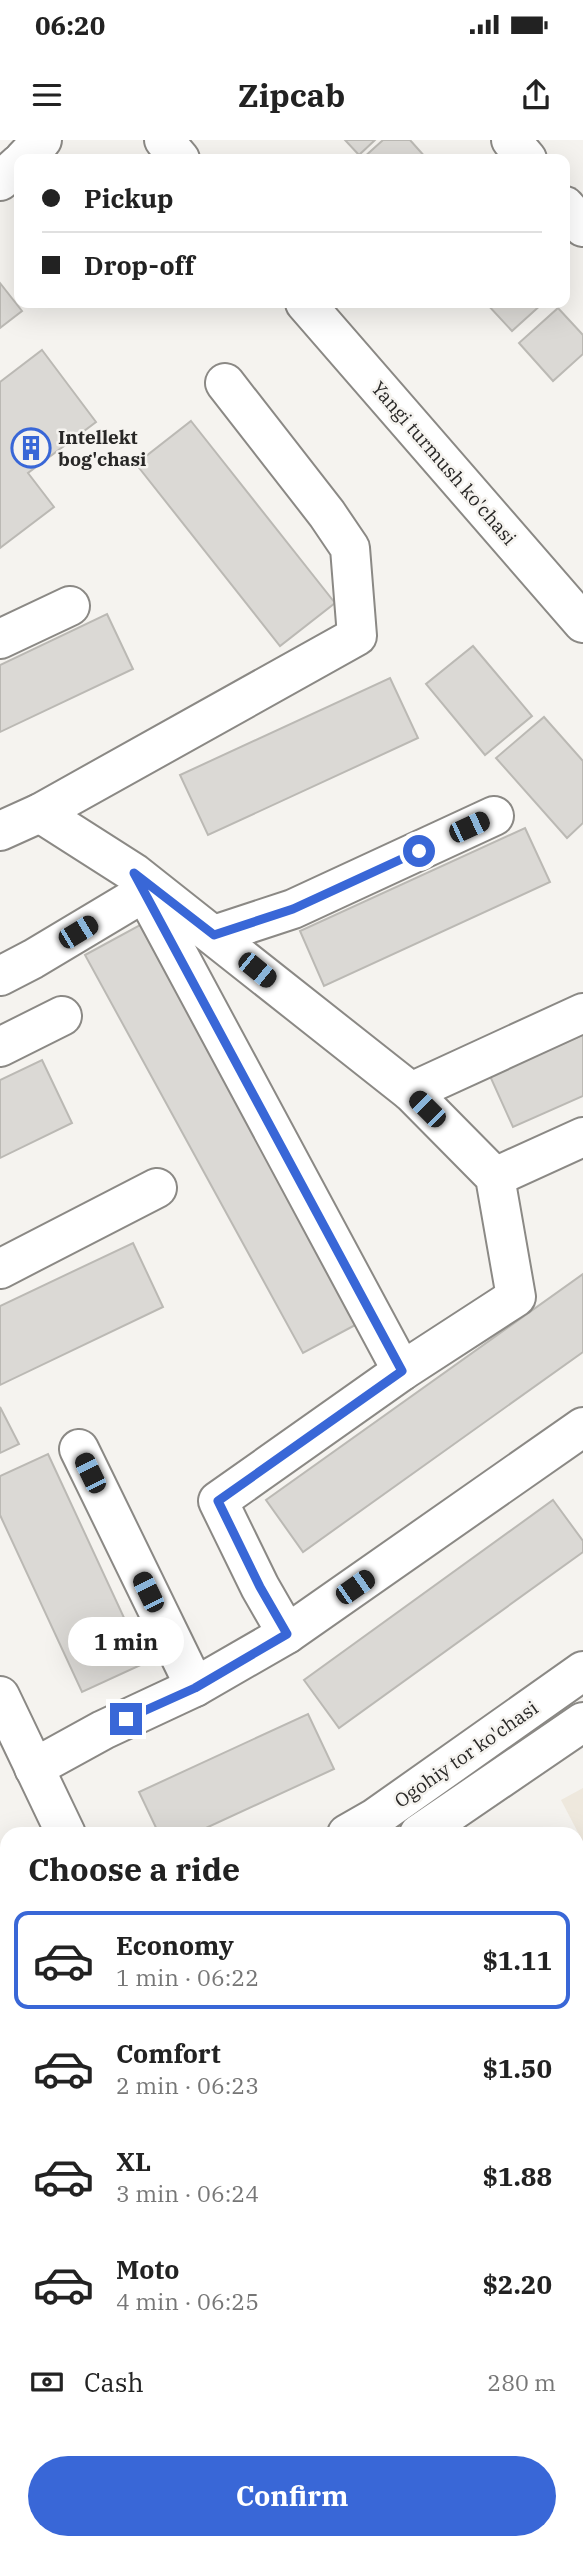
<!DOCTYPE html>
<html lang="en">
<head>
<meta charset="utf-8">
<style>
  :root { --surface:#fff; --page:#f2f2f2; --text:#222; --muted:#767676; --line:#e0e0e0; --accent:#3967d7 }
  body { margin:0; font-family:"IBM Plex Serif",serif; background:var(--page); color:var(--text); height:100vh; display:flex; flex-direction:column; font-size:26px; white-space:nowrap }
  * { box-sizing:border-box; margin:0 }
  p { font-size:23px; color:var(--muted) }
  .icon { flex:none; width:38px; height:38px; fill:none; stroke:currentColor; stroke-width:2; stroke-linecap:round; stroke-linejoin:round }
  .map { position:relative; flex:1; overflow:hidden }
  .details { position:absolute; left:0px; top:1687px; width:584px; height:723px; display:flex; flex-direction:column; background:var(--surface); border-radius:21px 21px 0 0; box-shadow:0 7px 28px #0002 }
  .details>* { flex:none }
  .banner { position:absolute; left:14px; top:14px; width:556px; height:154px; border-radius:14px; box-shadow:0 7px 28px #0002; display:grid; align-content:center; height:154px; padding:0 28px; background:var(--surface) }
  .end { position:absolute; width:32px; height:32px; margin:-16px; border:9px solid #3967d7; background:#fff; box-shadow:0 0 0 4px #fff }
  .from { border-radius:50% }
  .bubble { position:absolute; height:49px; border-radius:24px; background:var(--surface); box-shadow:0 7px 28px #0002; font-size:23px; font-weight:700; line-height:49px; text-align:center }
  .car { position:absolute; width:21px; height:42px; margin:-21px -10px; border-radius:9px; box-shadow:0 0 5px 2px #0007; background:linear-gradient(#222 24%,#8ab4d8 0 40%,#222 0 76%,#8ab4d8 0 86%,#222 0) }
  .banner b { display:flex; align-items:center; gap:24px; height:66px; font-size:26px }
  .banner b+b { border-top:2px solid var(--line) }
  .banner i { width:18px; height:18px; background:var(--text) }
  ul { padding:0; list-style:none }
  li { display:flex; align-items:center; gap:21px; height:98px; margin:0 14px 10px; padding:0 14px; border:4px solid transparent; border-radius:14px }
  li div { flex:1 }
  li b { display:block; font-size:26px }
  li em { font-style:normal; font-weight:700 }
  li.on { border-color:var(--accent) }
  li>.icon { width:63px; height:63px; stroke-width:1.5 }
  h2 { padding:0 28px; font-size:32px; line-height:84px }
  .pay { display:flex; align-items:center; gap:18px; height:77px; padding:0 28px; font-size:26px }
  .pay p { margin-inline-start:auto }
  .action { display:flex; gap:14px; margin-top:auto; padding:14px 28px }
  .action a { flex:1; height:80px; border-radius:42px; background:var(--accent); color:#fff; font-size:28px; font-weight:700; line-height:80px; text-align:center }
  .status { display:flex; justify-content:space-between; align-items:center; height:49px; padding:0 35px; background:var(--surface); direction:ltr }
  .status svg { height:19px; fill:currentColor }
  header { display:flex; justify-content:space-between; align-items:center; height:91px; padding:0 28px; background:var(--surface); font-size:32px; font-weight:700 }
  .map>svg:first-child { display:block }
  .built { fill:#eee8dd }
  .building { fill:#dbd9d5; stroke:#bbb9b4; stroke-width:2 }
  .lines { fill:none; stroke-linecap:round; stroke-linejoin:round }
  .minor-casing { stroke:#8b8985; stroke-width:42 }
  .tertiary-casing { stroke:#8b8985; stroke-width:42 }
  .minor { stroke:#fff; stroke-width:38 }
  .tertiary { stroke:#fff; stroke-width:38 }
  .route { stroke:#3967d7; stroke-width:9 }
  .labels { text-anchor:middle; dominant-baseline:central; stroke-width:5; stroke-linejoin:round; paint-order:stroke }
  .poi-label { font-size:19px; font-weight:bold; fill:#282726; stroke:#f5f3ef; text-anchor:start }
  .street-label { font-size:19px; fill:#282726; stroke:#f5f3ef }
</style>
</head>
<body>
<div class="status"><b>06:20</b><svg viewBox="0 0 49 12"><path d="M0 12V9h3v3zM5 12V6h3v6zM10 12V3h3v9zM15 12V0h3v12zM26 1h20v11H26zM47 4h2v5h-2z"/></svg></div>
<header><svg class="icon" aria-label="menu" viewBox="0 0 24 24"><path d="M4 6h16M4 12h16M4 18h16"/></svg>Zipcab<svg class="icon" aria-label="share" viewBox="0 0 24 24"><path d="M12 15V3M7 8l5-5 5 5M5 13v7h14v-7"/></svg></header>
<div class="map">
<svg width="583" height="2409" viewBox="0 0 583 2409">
  <rect width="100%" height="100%" fill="#f5f3ef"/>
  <!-- built -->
  <path class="built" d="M 583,1648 L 583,1702 L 561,1660 Z"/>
  <!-- building -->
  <g class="building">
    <path d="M 345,0 L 375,0 L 359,15 Z"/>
    <path d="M 383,0 L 410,0 L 427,19 L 362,19 Z"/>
    <path d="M 0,143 L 22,171 L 0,188 Z"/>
    <path d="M 486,163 L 543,163 L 512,191 Z"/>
    <path d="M 558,168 L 583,195 L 583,214 L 553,241 L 519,203 Z"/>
    <path d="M 42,210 L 96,282 L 28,333 L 54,367 L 0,408 L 0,242 Z"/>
    <path d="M 191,281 L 335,463 L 280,506 L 136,324 Z"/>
    <path d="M 107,474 L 133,529 L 0,592 L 0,525 Z"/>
    <path d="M 473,506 L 532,576 L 485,615 L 426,544 Z"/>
    <path d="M 390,538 L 418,598 L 208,695 L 180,635 Z"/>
    <path d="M 544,577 L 583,621 L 583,683 L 567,698 L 496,618 Z"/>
    <path d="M 525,688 L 550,742 L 324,846 L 300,791 Z"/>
    <path d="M 140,785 L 359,1183 L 303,1213 L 85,815 Z"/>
    <path d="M 583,895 L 583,956 L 513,987 L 490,936 Z"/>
    <path d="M 42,920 L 72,983 L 0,1018 L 0,940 Z"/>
    <path d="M 133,1103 L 163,1167 L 0,1245 L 0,1166 Z"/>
    <path d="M 583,1134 L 583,1212 L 303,1412 L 266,1360 Z"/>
    <path d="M 0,1267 L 19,1304 L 0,1313 Z"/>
    <path d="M 48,1314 L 145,1523 L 82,1552 L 0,1375 L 0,1336 Z"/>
    <path d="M 553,1360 L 583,1401 L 583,1412 L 339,1588 L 304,1540 Z"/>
    <path d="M 308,1574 L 334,1629 L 193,1694 L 159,1694 L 139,1652 Z"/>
    <path d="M 0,1781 L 7,1796 L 7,1937 L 0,1923 Z"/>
    <path d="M 580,2005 L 583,2010 L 583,2063 L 578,2066 L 578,2007 Z"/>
    <path d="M 51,2403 L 88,2403 L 55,2409 L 52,2409 Z"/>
    <path d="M 496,2403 L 555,2403 L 558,2409 L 499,2409 Z"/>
  </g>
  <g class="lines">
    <!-- minor casing -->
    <g class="minor-casing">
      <g id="minor">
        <path d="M 164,0 L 180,19"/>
        <path d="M 511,0 L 527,19"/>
        <path d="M 24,19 L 42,0"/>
        <path d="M 0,41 L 19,24"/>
        <path d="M 565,66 L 583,87"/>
        <path d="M 305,163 L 583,483"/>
        <path d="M 0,499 L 70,466"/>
        <path d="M 0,691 L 40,673 L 357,496 L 350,408 L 327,374 L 225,243"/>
        <path d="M 142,747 L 402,1231"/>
        <path d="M 214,795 L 293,769 L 494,676"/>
        <path d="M 0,836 L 33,819 L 145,752"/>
        <path d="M 0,907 L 62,876"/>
        <path d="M 411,952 L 583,873"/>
        <path d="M 495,1037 L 583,997"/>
        <path d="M 0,1129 L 157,1048"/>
        <path d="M 79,1309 L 195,1547"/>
        <path d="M 287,1494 L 583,1287"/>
        <path d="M 34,1628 L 103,1590 L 195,1547 L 287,1494 L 260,1447 L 218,1361 L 402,1231 L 516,1157 L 495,1037 L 411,952 L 134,733 L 40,673"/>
        <path d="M 347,1694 L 375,1678 L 583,1531"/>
        <path d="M 419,1694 L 583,1582"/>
        <path d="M 0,2034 L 7,2031"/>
        <path d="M 578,2291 L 583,2288"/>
        <path d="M 155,2409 L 182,2403"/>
      </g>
    </g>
    <!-- tertiary casing -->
    <g class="tertiary-casing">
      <g id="tertiary">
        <path d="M 0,1556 L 66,1694"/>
        <path d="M 404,2403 L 407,2409"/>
      </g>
    </g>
    <!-- minor -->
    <use href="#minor" class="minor"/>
    <!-- tertiary -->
    <use href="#tertiary" class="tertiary"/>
  </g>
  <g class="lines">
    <!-- route -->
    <path class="route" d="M 126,1579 L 195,1548 L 287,1494 L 260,1447 L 218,1361 L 402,1231 L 134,733 L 214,795 L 293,769 L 419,711"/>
  </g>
  <!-- icons -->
  <defs>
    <g id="building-ring" transform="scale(2.0125)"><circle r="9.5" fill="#f5f3ef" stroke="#3967d7" stroke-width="1.5"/><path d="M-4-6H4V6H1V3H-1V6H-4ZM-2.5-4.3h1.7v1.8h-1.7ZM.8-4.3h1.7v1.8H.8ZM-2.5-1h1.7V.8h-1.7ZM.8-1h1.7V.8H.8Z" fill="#3967d7"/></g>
  </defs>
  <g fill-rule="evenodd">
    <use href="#building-ring" x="31" y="308"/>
  </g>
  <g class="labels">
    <!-- poi labels -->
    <g class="poi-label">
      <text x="58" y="297">Intellekt<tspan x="58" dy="22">bog'chasi</tspan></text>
    </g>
    <!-- street labels -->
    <g class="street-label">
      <text transform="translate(444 323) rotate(49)">Yangi turmush ko'chasi</text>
      <text transform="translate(466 1614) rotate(-35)">Ogohiy tor ko'chasi</text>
    </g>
  </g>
</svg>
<i class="end from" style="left:419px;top:711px"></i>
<i class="end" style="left:126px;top:1579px"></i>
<div class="bubble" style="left:68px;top:1477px;width:116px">1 min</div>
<i class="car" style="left:469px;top:687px;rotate:65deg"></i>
<i class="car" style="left:78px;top:792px;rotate:59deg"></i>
<i class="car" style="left:257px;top:830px;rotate:129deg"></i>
<i class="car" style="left:427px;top:969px;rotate:315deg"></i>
<i class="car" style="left:90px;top:1333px;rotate:334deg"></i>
<i class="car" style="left:355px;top:1447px;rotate:55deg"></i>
<i class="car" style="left:148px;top:1452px;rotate:334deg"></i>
<div class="banner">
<b><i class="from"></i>Pickup</b>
<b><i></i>Drop-off</b>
</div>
<section class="details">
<h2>Choose a ride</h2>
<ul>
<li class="on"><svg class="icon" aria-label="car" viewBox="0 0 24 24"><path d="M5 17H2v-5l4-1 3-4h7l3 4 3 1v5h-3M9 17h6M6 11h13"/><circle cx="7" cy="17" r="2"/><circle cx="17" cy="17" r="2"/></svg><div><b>Economy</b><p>1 min · 06:22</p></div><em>$1.11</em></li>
<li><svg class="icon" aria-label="car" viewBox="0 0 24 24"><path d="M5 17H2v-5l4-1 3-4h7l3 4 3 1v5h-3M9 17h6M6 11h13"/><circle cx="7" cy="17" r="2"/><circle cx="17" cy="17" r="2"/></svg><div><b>Comfort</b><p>2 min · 06:23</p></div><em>$1.50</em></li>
<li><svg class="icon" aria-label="car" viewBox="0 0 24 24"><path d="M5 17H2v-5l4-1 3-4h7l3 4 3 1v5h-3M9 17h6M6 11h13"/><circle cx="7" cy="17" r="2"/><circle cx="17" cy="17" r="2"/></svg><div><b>XL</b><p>3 min · 06:24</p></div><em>$1.88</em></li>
<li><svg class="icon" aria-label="car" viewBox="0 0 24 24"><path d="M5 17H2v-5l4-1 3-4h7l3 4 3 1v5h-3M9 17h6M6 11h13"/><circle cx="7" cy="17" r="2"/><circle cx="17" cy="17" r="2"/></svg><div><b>Moto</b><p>4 min · 06:25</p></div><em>$2.20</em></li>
</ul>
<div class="pay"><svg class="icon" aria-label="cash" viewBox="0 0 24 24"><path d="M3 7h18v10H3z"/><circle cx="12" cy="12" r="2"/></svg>Cash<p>280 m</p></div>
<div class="action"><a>Confirm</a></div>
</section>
</div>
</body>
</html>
